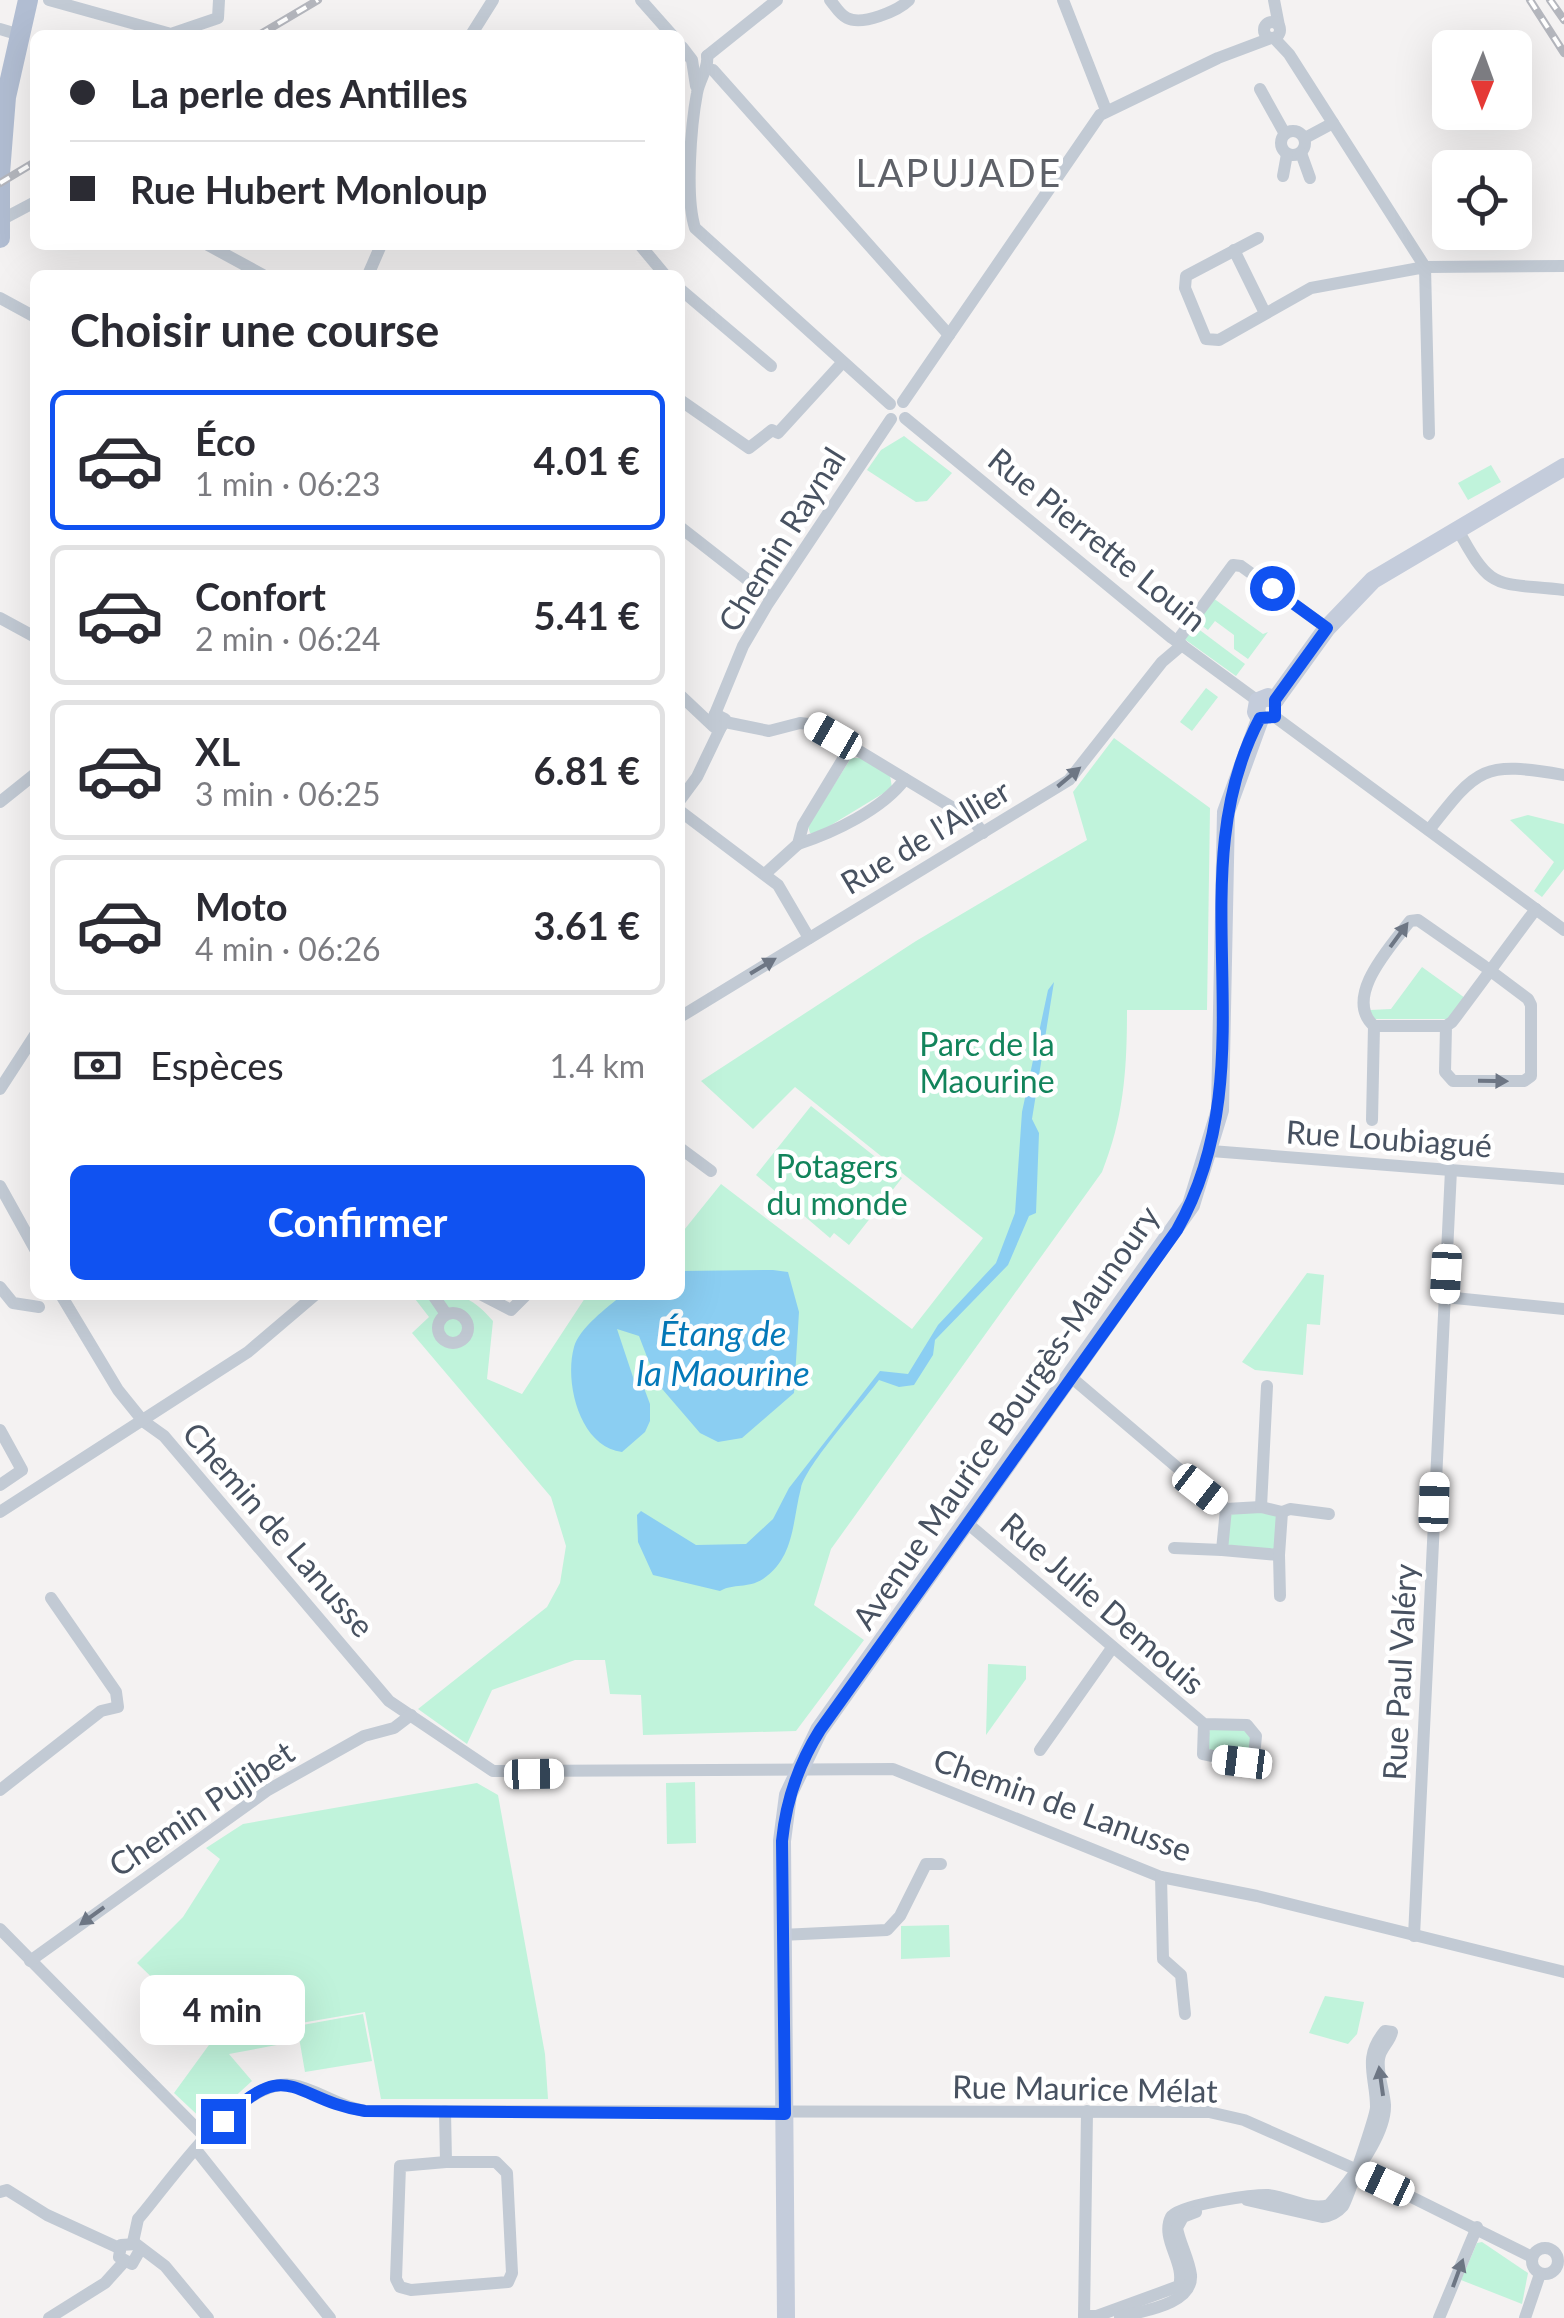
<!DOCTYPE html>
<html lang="fr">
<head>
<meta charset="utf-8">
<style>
  :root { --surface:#fff; --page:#f7f7f7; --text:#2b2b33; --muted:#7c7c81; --line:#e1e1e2; --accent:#1052f1 }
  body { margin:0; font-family:Lato,sans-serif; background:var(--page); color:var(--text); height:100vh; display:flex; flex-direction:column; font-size:38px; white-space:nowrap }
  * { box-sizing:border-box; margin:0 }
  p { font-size:32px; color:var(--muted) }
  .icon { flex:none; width:55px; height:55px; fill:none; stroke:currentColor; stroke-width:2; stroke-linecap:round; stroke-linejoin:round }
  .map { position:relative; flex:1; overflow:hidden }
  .details { position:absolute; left:30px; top:270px; width:655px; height:1030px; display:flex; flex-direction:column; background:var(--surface); border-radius:15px; box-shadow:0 10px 40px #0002 }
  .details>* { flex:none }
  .top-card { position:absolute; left:30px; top:30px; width:655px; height:220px; border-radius:15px; box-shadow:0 10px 40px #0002; display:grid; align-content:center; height:220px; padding:0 40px; background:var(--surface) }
  .needle { width:65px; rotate:181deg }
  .controls { position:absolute; left:1432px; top:30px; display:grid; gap:20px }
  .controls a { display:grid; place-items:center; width:100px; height:100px; border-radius:15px; background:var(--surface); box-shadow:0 10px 40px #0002; font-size:50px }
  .end { position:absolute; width:45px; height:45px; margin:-22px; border:12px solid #1052f1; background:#fff; box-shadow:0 0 0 5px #fff }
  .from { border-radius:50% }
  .bubble { position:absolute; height:70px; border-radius:15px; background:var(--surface); box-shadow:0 10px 40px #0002; font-size:32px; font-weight:700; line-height:70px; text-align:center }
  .car { position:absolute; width:30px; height:60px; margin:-30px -15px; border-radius:12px; box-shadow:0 0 8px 2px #0007; background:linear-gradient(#fff 24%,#345 0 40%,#fff 0 76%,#345 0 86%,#fff 0) }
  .top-card b { display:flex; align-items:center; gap:35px; height:95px; font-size:38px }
  .top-card b+b { border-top:2px solid var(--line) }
  .top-card i { width:25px; height:25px; background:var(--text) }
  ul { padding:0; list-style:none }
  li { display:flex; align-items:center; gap:30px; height:140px; margin:0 20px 15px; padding:0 20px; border:5px solid var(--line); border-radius:15px }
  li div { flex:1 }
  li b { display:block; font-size:38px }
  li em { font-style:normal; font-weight:700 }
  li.current { border-color:var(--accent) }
  li>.icon { width:90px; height:90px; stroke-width:1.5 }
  h2 { padding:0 40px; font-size:45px; line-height:120px }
  .pay { display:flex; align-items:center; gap:25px; height:110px; padding:0 40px; font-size:38px }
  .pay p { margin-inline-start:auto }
  .action { display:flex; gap:20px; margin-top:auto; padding:20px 40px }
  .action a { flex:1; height:115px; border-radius:15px; background:var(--accent); color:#fff; font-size:40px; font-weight:700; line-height:115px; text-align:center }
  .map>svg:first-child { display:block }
  .green { fill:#c0f3db }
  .water { fill:#8bcef2 }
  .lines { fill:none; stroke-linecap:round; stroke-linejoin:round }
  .street { stroke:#c2cad4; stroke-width:12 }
  .secondary { stroke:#c4ccdb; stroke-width:18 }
  .primary { stroke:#b1bdd2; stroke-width:20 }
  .rail-casing { stroke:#b4b6bd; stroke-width:8 }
  .rail { stroke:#fff; stroke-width:4; stroke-dasharray:11; stroke-linecap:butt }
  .oneway { fill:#6d7684 }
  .route { stroke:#1052f1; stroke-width:12 }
  .labels { text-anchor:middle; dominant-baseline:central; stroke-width:9; stroke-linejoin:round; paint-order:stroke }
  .street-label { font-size:32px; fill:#485261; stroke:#fff }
  .park-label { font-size:32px; fill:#12845b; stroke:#fff }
  .water-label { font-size:35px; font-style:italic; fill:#0479b9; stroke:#fff }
  .quarter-label { font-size:38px; letter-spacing:2.5px; fill:#5e6168; stroke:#fff }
</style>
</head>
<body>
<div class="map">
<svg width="1564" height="2318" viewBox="0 0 1564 2318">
  <rect width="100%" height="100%" fill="#f4f2f2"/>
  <!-- green -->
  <g class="green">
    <path d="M 904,436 L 952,473 L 927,501 L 916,502 L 867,470 L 881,450 Z"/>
    <path d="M 1491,465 L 1501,482 L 1468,500 L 1458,483 Z"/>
    <path d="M 1213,598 L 1263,634 L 1268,632 L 1248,659 L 1234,649 L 1234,635 L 1215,621 L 1208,630 L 1196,621 Z"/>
    <path d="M 1193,625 L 1245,664 L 1236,676 L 1183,638 Z"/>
    <path d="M 1206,688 L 1218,697 L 1192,731 L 1180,722 Z"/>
    <path d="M 1114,738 L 1210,808 L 1207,1010 L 1127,1010 C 1127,1069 1124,1117 1102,1172 L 831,1549 L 814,1605 L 864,1640 L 796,1731 L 643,1735 L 641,1695 L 610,1694 L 605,1660 L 575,1660 L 492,1690 L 467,1744 L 418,1709 L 547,1607 L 560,1583 L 566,1546 L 551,1497 L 412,1333 L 429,1317 L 412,1295 C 452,1295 465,1288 493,1321 L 487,1379 L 522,1394 L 587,1295 L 680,1295 L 680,1235 L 721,1184 L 912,1329 L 983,1238 L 795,1087 L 753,1129 L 701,1081 L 916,941 L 1087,840 L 1073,792 Z"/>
    <path d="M 851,758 L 861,758 L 890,775 L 892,788 L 818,833 L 810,833 L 808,826 Z"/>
    <path d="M 1528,815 L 1564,824 L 1564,869 L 1542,897 L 1534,891 L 1554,862 L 1510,820 Z"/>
    <path d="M 1422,967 L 1465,998 L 1448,1019 L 1371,1019 L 1370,1010 L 1391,1009 Z"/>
    <path d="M 811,1106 L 902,1178 L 849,1245 L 834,1233 L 830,1238 L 756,1175 Z"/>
    <path d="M 1307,1273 L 1324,1275 L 1320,1325 L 1307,1324 L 1303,1375 L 1255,1370 L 1242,1362 Z"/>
    <path d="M 1238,1510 L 1277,1515 L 1277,1550 L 1231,1550 L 1224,1537 L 1227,1518 Z"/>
    <path d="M 988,1664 L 1026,1666 L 1026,1679 L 986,1735 Z"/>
    <path d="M 1210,1730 L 1245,1730 L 1253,1740 L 1251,1754 L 1246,1758 L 1214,1756 L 1206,1744 Z"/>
    <path d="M 695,1782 L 696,1843 L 667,1844 L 666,1783 Z"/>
    <path d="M 477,1783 L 498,1795 L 545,2054 L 548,2099 L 381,2099 L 365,2012 L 295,2024 L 298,2041 L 229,2054 L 252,2081 L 206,2123 L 174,2093 L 214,2038 L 137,1963 L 183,1917 L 220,1859 L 206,1848 L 243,1824 Z"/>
    <path d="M 949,1925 L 950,1957 L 901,1959 L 901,1926 Z"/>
    <path d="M 1325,1996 L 1364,2002 L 1357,2034 L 1348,2044 L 1309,2033 Z"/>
    <path d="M 363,2014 L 372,2061 L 305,2072 L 297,2026 Z"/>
    <path d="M 1482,2242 L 1528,2273 L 1522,2304 L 1461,2280 L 1477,2243 Z"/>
  </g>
  <!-- water -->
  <g class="water">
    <path d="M 1054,982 L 1032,1119 L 1039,1133 L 1036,1213 L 1029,1216 L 1008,1265 L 935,1340 L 933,1355 L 914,1385 L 899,1387 L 879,1380 C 862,1403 806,1465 801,1488 C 792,1522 795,1557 763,1579 C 747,1589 734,1583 720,1591 L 653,1575 L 638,1542 L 637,1515 L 641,1511 L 696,1545 L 746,1544 L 773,1519 L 789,1488 L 880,1371 L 908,1374 L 938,1325 L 996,1263 L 1015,1213 L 1022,1112 L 1048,990 Z"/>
    <path d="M 773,1270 L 788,1272 L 799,1312 L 794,1393 L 742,1438 L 718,1442 L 700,1433 L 657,1383 L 639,1336 L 617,1329 L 634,1380 L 644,1388 L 650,1404 L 650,1421 L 645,1432 L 622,1452 C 580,1447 564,1383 574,1347 C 580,1327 607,1308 622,1295 L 680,1295 L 680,1271 Z"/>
  </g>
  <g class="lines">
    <!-- street -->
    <g class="street">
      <path d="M 49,0 L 171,34 L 218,18 L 219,0"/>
      <path d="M 641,0 L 672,35"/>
      <path d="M 830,0 C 835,6 840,15 847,18 C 862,26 898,11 909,0"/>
      <path d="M 1063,0 L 1106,110"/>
      <path d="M 1274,0 L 1279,26"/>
      <circle cx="1272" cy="30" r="8"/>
      <path d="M 0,29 L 20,35"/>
      <path d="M 471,35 L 493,0"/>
      <path d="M 1274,38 L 1289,54 L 1425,267 L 1564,266"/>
      <path d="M 682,47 L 692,60 L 696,86"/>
      <path d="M 707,56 C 709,68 699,80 697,93 C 691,125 685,197 695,228 L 890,404"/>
      <path d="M 707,56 L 777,0"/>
      <path d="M 713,70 L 949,335"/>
      <path d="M 1260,89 L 1285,134"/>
      <circle cx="1293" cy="143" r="12"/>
      <path d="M 1305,138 L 1333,123"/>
      <path d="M 1301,153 L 1310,178"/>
      <path d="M 1283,176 L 1287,154"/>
      <path d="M 1,220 L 35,202"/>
      <path d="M 1258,238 L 1186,276 L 1185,288 L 1206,339 L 1219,340 L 1311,288 L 1425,267 L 1429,434"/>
      <path d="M 208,245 L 263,275"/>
      <path d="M 640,245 L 665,275"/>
      <path d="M 1234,250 L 1264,311"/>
      <path d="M 368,275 L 381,245"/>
      <path d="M 680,289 L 771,366"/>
      <path d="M 0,298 L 35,317"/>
      <path d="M 680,400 L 749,448 L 772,430 L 778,433 L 842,363"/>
      <path d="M 903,402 L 1100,115 L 1218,58 L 1271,38"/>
      <path d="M 905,418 L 1172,638 L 1258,701"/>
      <path d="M 680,527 L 771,598"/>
      <path d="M 1457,528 C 1492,593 1494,582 1564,590"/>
      <path d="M 0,618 L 35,637"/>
      <path d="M 1177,641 L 1233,565 L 1241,566 L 1327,628"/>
      <path d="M 680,695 L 714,727 L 721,727 L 725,719 L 715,714 L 711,723"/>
      <path d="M 715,714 L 743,646 L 767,605 L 891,419"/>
      <path d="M 1275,717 L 1564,930"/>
      <path d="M 725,722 L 769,731 L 800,723 L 816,725 L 973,820 L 983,833"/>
      <path d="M 680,800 L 697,777 L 721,727"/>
      <path d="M 0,802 L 35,774"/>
      <path d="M 680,811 L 778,885 L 809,938"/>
      <path d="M 1429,830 C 1478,767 1483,761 1564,775"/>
      <path d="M 798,844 C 833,833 883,809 905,779"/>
      <path d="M 766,873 L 798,844 L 803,825 L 851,746"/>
      <path d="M 680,1017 L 1069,780 L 1162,662 L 1182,645"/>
      <path d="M 1446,1026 L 1445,1072 L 1453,1081 L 1524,1081 L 1531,1076 L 1531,1005 L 1528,999 L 1484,966 L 1418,920 L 1410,921 C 1392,945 1342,997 1374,1026 L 1446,1026 L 1452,1022 C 1480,985 1508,946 1536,909"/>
      <path d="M 0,1089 L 35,1035"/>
      <path d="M 1372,1120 L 1374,1026"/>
      <path d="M 680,1148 L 711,1171"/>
      <path d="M 1211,1151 L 1564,1179"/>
      <path d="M 0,1186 L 35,1249"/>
      <path d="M 0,1287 L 13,1303 L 39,1307"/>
      <path d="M 61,1295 L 118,1390 L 143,1421 L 164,1436 L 389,1701 L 493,1771 L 893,1769 L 1161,1877 L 1257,1896 L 1564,1972"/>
      <path d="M 433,1295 L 446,1314"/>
      <path d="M 482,1295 L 511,1310 L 526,1295"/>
      <path d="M 1445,1297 L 1564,1309"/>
      <circle cx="453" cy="1328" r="15"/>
      <path d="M 1072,1378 L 1226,1509 L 1261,1507 L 1282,1512 L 1279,1555 L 1222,1550 L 1226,1509"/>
      <path d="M 0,1430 L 22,1470 L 0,1485"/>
      <path d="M 1261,1507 L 1267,1386"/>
      <path d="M 0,1512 L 248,1352 L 315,1295"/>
      <path d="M 1282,1512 L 1290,1509 L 1329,1514"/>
      <path d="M 967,1523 L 1204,1724 L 1203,1754 L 1242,1762 L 1254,1756 L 1256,1736 L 1247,1725 L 1204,1724"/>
      <path d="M 1174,1548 L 1222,1550"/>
      <path d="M 1279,1555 L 1280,1596"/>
      <path d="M 1040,1750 L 1112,1648"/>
      <path d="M 0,1790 L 101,1711 L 118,1707 L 116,1692 L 51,1598"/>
      <path d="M 1161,1877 L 1163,1959 L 1181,1975 L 1185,2014"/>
      <path d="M 0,1929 L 207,2139"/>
      <path d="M 781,1935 L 887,1930 L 900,1916 L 926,1864 L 941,1864"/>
      <path d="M 1414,1936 L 1451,1170"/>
      <path d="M 30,1961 L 268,1790 L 364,1736 L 394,1728 L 411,1715"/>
      <path d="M 445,2111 L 446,2162 L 496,2162 L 507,2173 L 512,2273 L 508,2282 L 411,2290 L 400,2287 L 396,2279 L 400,2166 L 446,2162"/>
      <path d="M 197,2151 L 330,2318"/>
      <path d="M 0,2192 L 7,2190 L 47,2215 L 119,2248"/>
      <path d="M 133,2242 L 138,2219 C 171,2181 239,2077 292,2085 C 318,2089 338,2107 365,2111 L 1209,2112 L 1244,2120 L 1355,2169 L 1532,2257"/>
      <circle cx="1545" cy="2261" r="13"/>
      <path d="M 140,2250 L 132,2264 L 119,2257 L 121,2245 L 136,2244 L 165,2266 L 208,2318"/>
      <path d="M 1084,2316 L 1097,2316 L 1179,2286 C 1186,2263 1160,2239 1171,2217 C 1177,2205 1255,2194 1268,2195 C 1289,2197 1309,2211 1329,2205 C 1349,2182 1386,2137 1385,2105 C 1384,2090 1377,2074 1379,2059 C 1380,2048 1390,2042 1392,2032 L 1385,2031 C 1362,2058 1376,2076 1376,2107 C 1376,2115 1348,2198 1343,2206 C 1337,2213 1330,2216 1322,2217 L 1247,2200"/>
      <path d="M 1120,2317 C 1141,2311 1193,2305 1191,2275 C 1189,2259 1180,2244 1177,2228 L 1183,2217 L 1196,2212"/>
      <path d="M 49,2318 L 105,2283 L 123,2263"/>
      <path d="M 1084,2318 L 1087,2111"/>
      <path d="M 1439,2318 L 1477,2227"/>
      <path d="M 1525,2318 L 1540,2274"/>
    </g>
    <!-- secondary -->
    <g class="secondary">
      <path d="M 1275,700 L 1327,628 L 1373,580 L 1564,467"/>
      <path d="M 1260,719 L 1256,712 L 1258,701 L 1268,697 L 1275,700"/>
      <path d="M 786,2318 L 782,1841 L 788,1795 L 819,1730 L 1191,1205 L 1220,1110 L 1226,812 L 1260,719"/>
    </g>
    <!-- primary -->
    <g class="primary">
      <path d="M 0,173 L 6,97 L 28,0"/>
      <path d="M 0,181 L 0,238"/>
    </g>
    <!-- rail casing -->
    <g class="rail-casing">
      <g id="rail">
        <path d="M 1530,0 L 1564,53"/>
        <path d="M 1550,0 L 1564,20"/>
        <path d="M 259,35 L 318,0"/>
        <path d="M 0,183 L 35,162"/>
      </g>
    </g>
    <!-- rail -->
    <use href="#rail" class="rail"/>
  </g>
  <!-- one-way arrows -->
  <defs><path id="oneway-solid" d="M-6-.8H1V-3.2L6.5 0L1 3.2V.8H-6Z" transform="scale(2.5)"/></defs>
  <g class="oneway">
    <use href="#oneway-solid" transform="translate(1069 777) rotate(-40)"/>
    <use href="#oneway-solid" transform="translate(1399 935) rotate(-54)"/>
    <use href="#oneway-solid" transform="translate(763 966) rotate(-31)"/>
    <use href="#oneway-solid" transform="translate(1493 1081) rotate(1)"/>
    <use href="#oneway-solid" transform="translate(92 1916) rotate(144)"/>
    <use href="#oneway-solid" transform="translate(1381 2081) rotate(-98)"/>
    <use href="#oneway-solid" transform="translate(1458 2273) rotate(-70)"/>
  </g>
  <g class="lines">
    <!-- route -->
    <path class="route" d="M 223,2121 C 289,2053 294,2101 365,2111 L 785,2114 L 782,1841 C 786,1800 798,1765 820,1730 L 1177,1230 C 1272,1062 1175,878 1260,718 L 1275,717 L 1275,700 L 1327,628 L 1272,588"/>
  </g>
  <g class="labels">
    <!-- street labels -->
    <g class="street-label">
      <text transform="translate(781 539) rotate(-58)">Chemin Raynal</text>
      <text transform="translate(1098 539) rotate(39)">Rue Pierrette Louin</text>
      <text transform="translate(925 836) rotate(-31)">Rue de l'Allier</text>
      <text transform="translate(1389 1138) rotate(4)">Rue Loubiagué</text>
      <text transform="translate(1005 1417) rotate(-55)">Avenue Maurice Bourgès-Maunoury</text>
      <text transform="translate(279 1529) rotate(49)">Chemin de Lanusse</text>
      <text transform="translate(1103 1603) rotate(41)">Rue Julie Demouis</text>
      <text transform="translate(1399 1672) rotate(-87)">Rue Paul Valéry</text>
      <text transform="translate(1063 1804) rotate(20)">Chemin de Lanusse</text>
      <text transform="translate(201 1808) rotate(-34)">Chemin Pujibet</text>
      <text transform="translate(1085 2088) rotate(1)">Rue Maurice Mélat</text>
    </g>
    <!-- park labels -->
    <g class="park-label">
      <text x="987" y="1043">Parc de la<tspan x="987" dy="37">Maourine</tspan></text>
      <text x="837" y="1165">Potagers<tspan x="837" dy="37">du monde</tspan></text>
    </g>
    <!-- water labels -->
    <g class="water-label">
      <text x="723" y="1332">Étang de<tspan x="723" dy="40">la Maourine</tspan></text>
    </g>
    <!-- quarter labels -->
    <g class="quarter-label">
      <text x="959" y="172">LAPUJADE</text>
    </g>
  </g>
</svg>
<div class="controls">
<a><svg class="needle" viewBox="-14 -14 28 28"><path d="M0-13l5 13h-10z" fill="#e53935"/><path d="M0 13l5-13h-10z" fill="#7c7c81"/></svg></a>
<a><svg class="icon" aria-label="locate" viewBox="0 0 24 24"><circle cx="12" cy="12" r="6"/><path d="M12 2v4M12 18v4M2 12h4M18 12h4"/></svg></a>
</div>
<i class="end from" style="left:1272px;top:588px"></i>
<i class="end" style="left:223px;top:2121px"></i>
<div class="bubble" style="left:140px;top:1975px;width:165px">4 min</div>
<i class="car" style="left:833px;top:736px;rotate:300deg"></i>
<i class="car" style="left:1446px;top:1274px;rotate:183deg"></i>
<i class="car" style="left:1200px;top:1489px;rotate:128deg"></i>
<i class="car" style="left:1434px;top:1502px;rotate:2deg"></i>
<i class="car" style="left:1242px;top:1762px;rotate:277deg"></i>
<i class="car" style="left:534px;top:1774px;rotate:89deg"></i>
<i class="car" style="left:1385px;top:2184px;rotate:295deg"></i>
<div class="top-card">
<b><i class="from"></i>La perle des Antilles</b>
<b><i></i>Rue Hubert Monloup</b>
</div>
<section class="details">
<h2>Choisir une course</h2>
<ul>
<li class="current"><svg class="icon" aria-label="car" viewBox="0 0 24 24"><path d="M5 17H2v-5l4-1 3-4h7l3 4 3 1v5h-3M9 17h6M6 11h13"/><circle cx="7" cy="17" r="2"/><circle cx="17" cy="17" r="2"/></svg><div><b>Éco</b><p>1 min · 06:23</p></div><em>4.01 €</em></li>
<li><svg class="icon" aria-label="car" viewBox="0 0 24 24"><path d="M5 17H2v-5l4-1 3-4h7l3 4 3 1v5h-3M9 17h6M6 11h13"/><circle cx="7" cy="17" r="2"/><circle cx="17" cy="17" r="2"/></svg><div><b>Confort</b><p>2 min · 06:24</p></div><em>5.41 €</em></li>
<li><svg class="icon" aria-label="car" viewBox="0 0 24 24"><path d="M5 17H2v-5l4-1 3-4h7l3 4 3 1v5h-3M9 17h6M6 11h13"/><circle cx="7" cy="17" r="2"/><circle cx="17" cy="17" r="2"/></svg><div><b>XL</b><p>3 min · 06:25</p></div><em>6.81 €</em></li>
<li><svg class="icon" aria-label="car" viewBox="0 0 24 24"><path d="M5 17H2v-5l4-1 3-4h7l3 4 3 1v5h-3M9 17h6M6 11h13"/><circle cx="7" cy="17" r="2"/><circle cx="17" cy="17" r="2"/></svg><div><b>Moto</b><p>4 min · 06:26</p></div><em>3.61 €</em></li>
</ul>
<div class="pay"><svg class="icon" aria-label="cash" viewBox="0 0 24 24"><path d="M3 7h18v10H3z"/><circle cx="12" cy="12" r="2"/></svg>Espèces<p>1.4 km</p></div>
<div class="action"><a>Confirmer</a></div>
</section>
</div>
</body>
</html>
